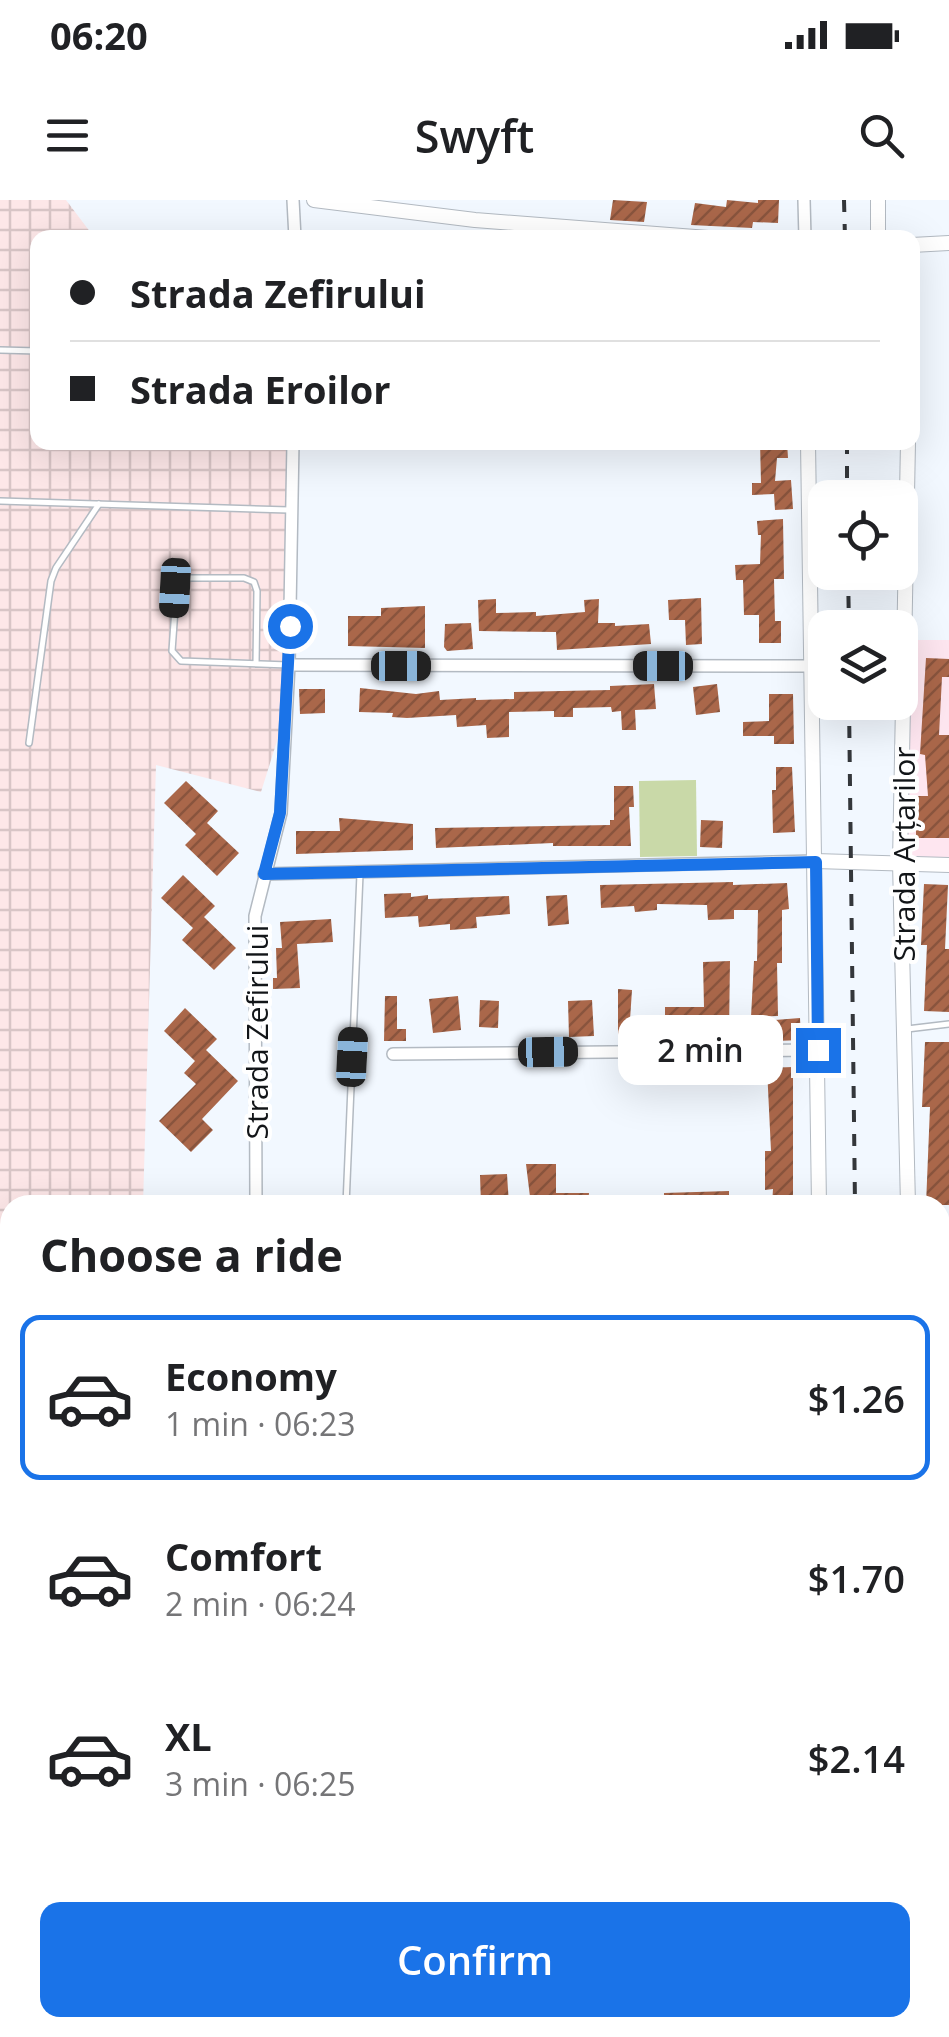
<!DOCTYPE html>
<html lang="en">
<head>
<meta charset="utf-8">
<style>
  :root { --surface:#fff; --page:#f2f2f2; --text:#202124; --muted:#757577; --line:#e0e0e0; --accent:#1a73e8 }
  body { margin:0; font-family:"Open Sans",sans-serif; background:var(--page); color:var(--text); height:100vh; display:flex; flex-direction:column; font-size:38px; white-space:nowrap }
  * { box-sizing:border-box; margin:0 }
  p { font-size:32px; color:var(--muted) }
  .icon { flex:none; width:55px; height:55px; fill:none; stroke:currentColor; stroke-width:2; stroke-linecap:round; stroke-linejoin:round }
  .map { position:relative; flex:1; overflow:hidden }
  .sheet { position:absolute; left:0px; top:995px; width:950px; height:842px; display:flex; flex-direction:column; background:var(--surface); border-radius:30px 30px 0 0; box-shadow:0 10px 40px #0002 }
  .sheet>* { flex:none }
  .top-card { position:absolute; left:30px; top:30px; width:890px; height:220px; border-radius:20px; box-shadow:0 10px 40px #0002; display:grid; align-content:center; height:220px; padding:0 40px; background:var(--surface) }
  .buttons { position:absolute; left:808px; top:280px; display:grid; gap:20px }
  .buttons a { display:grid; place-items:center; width:110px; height:110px; border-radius:20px; background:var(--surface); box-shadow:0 10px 40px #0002; font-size:50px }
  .end { position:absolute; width:45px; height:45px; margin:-22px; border:12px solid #1a73e8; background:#fff; box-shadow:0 0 0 5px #fff }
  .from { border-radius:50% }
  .bubble { position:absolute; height:70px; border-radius:20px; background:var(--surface); box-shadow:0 10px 40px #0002; font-size:32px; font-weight:600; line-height:70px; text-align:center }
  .car { position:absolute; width:30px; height:60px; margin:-30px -15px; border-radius:12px; box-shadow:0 0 8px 2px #0007; background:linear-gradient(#222 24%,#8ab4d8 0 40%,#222 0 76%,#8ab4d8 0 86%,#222 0) }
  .top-card b { display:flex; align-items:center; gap:35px; height:95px; font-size:38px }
  .top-card b+b { border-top:2px solid var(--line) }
  .top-card i { width:25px; height:25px; background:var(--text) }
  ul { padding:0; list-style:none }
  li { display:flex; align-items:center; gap:30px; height:165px; margin:0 20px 15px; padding:0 20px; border:5px solid transparent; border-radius:20px }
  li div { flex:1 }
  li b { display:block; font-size:38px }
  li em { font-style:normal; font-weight:600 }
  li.selected { border-color:var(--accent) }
  li>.icon { width:90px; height:90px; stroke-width:1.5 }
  h2 { padding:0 40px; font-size:45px; line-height:120px }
  .primary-button { display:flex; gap:20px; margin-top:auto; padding:20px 40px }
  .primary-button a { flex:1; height:115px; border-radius:20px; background:var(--accent); color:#fff; font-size:40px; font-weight:600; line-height:115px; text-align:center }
  .status { display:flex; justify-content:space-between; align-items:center; height:70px; padding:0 50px; background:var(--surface); direction:ltr }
  .status svg { height:28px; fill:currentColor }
  header { display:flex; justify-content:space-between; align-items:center; height:130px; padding:0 40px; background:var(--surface); font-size:45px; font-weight:600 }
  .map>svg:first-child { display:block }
  .commercial { fill:#fee6f0 }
  .industrial { fill:url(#industrial-grid) }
  .grass { fill:#c9d9a8 }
  .building { fill:url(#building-hatch) }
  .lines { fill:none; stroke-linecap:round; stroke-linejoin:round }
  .service-casing { stroke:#b3bac2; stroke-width:8 }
  .minor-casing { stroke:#b3bac2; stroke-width:14 }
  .tertiary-casing { stroke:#b3bac2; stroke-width:16 }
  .path { stroke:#8a8e94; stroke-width:2.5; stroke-dasharray:8 8; stroke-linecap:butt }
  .service { stroke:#fff; stroke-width:5 }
  .minor { stroke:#fff; stroke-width:11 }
  .tertiary { stroke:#fff; stroke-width:14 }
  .rail { stroke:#34373b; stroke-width:4; stroke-dasharray:12 12; stroke-linecap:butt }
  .route { stroke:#1a73e8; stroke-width:12 }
  .labels { text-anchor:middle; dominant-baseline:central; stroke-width:8; stroke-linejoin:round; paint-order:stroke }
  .street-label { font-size:30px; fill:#121518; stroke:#fff }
</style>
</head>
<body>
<div class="status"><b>06:20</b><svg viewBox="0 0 49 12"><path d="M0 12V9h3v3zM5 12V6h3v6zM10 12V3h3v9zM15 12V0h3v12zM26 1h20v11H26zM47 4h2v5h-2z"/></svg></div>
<header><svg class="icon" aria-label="menu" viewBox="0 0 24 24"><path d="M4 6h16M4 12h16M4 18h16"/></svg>Swyft<svg class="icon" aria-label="search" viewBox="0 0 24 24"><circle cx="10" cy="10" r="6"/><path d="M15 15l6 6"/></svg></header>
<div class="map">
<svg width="949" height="1837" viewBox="0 0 949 1837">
  <defs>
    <pattern id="industrial-grid" width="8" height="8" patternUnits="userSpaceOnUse" patternTransform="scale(2.5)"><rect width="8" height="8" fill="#fde7e8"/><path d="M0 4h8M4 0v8" fill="none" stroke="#d8c5c6"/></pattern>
    <pattern id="building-hatch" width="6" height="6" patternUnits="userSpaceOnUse" patternTransform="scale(2.5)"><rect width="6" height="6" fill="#aa674a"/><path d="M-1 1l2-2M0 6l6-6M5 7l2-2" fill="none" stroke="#89543d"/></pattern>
  </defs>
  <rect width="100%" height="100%" fill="#f2f8ff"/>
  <!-- commercial -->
  <path class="commercial" d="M 904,440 L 949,440 L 949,665 L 900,662 Z"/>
  <!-- industrial -->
  <g class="industrial">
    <path d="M 0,0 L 66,0 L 94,37 L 38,38 L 38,242 L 293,243 L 287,509 L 261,592 L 156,565 L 143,1005 L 10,1005 L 10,1828 L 170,1828 L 172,1837 L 0,1837 Z"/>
    <rect x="724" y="1828" width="176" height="9"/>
  </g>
  <!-- grass -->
  <path class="grass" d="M 696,580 L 697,656 L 640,657 L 639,581 Z"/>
  <!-- building -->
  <g class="building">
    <path d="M 613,0 L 647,2 L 644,22 L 610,20 Z"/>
    <path d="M 727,0 L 758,3 L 758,0 L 779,0 L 778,23 L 753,22 L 752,28 L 691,25 L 695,3 L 726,7 Z"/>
    <path d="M 760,242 L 787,242 L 788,258 L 777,258 L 775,281 L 791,280 L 793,309 L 775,310 L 774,294 L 752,295 L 752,283 L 761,283 Z"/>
    <path d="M 783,319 L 784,379 L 774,379 L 775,421 L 781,421 L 781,443 L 759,443 L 759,415 L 744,415 L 743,380 L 736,380 L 735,365 L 760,364 L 761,335 L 758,335 L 757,321 Z"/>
    <path d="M 701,398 L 702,444 L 686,445 L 685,420 L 669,420 L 668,400 Z"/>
    <path d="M 496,399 L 496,413 L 536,412 L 536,416 L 585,412 L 584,400 L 599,399 L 598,423 L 615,423 L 615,426 L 649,424 L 651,444 L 557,450 L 556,432 L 479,431 L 478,400 Z"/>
    <path d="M 425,406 L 425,448 L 348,446 L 348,416 L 381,416 L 381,408 Z"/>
    <path d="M 471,423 L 473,449 L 447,451 L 444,447 L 445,424 Z"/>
    <path d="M 926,458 L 949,459 L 949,477 L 942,477 L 939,535 L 949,535 L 949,638 L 916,638 L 916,596 L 928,596 L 925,555 L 920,554 Z"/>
    <path d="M 654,484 L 656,509 L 635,510 L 636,530 L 622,530 L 621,511 L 612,512 L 611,507 L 573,508 L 573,517 L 554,517 L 554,511 L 509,512 L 509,537 L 487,538 L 486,525 L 457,527 L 456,515 L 407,518 L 392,517 L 393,513 L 359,512 L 360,488 L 416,494 L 439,491 L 440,500 L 476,498 L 476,500 L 514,499 L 514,492 L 610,490 L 610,486 Z"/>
    <path d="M 717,484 L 720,512 L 696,515 L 693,487 Z"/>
    <path d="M 299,489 L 325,489 L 325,513 L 300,514 Z"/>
    <path d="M 769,494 L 793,494 L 794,544 L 774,544 L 774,536 L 743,536 L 743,522 L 769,521 Z"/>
    <path d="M 776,567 L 792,567 L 795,632 L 773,633 L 772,590 L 776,590 Z"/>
    <path d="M 186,581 L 218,611 L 207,623 L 239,653 L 217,676 L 185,645 L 196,634 L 164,603 Z"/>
    <path d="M 614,586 L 633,586 L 634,607 L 629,607 L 631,646 L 553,646 L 553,643 L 436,648 L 435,628 L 610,625 L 610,620 L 614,620 Z"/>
    <path d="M 339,618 L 413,624 L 413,650 L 296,654 L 296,631 L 340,631 Z"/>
    <path d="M 701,620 L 723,621 L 722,648 L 700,647 Z"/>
    <path d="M 183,675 L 215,706 L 204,717 L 236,748 L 214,770 L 182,740 L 193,728 L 161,698 Z"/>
    <path d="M 733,682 L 733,685 L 787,683 L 789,709 L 782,710 L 782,763 L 777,763 L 778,816 L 751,817 L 754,761 L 757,761 L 758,710 L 734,710 L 734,719 L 708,720 L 707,705 L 657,704 L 657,710 L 635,712 L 634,706 L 601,708 L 600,685 Z"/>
    <path d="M 924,684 L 948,685 L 945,749 L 949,749 L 949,812 L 924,811 L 927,745 L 921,745 Z"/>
    <path d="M 411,693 L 411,697 L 428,695 L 428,699 L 509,696 L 510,714 L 476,717 L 477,728 L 450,730 L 450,724 L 419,727 L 418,716 L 385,718 L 384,694 Z"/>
    <path d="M 567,695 L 569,724 L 548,726 L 546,696 Z"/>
    <path d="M 331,719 L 333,742 L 297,744 L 300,788 L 273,789 L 273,778 L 277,778 L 276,748 L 282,748 L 280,722 Z"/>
    <path d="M 730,761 L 729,833 L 701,832 L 701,841 L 665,841 L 665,807 L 704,807 L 703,762 Z"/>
    <path d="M 618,789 L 632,790 L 630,820 L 641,820 L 640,838 L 618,838 Z"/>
    <path d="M 385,796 L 397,796 L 397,829 L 406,829 L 406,841 L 384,841 Z"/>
    <path d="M 458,796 L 461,830 L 433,833 L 429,799 Z"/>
    <path d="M 480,800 L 499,801 L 498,828 L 479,827 Z"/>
    <path d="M 592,800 L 594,836 L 569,837 L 568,801 Z"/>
    <path d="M 185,808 L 217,839 L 206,850 L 238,881 L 202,919 L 213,930 L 191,952 L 159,921 L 196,884 L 184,873 L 195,861 L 164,831 Z"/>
    <path d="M 800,818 L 801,840 L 776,841 L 775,820 Z"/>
    <path d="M 925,842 L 949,842 L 949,1005 L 926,1005 L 930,907 L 922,907 Z"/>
    <path d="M 793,867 L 793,1005 L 772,1005 L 773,989 L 765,990 L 765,951 L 771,951 L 767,868 Z"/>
    <path d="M 526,964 L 556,964 L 556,993 L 589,993 L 588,1005 L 531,1005 Z"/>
    <path d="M 507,974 L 509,1005 L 481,1005 L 480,975 Z"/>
    <path d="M 729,991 L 729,1005 L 664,1005 L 664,993 Z"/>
  </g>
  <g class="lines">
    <!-- service casing -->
    <g class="service-casing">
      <g id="service">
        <path d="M 0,150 L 38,151"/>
        <path d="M 0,301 L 289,310"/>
        <path d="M 256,464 L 257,391 L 254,382 L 244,378 L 182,378 L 177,381 L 172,451 L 181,461 L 288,465"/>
        <path d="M 29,543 L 51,381 L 56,368 L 99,304"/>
        <path d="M 907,829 L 949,824"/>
        <path d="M 346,1005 L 360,674"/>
      </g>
    </g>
    <!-- minor casing -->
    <g class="minor-casing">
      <g id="minor">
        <path d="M 293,0 L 295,38"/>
        <path d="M 804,0 L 805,38"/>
        <path d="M 289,465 L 812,466"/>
        <path d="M 264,674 L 815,661"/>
        <path d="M 393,854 L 818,850"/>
        <path d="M 256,1005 L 255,716 L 281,613 L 289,465 L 293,242"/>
        <path d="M 940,1415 L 949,1415"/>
        <path d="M 940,1824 L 949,1825"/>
      </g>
    </g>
    <!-- tertiary casing -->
    <g class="tertiary-casing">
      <g id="tertiary">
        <path d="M 314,0 L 475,20 L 708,38"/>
        <path d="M 878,0 L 878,38"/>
        <path d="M 912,45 L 949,43"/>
        <path d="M 808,242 L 819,1005"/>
        <path d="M 908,242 L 900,662 L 908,1005"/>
        <path d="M 815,661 L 949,665"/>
        <path d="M 697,1828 L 697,1837"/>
        <path d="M 922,1828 L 922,1837"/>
      </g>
    </g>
    <!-- path -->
    <path class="path" d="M 318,1828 L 318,1837"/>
    <!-- service -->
    <use href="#service" class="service"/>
    <!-- minor -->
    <use href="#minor" class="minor"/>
    <!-- tertiary -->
    <use href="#tertiary" class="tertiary"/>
    <!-- rail -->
    <g class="rail">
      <path d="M 844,0 L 845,38"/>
      <path d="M 847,242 L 847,298"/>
      <path d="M 848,372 L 849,428"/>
      <path d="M 849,502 L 855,1005"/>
      <path d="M 873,1828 L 873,1837"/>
    </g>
  </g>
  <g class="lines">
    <!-- route -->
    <path class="route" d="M 290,426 L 280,613 L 264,674 L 816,662 L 818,850"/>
  </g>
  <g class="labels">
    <!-- street labels -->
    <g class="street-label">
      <text transform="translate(903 654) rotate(-90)">Strada Arțarilor</text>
      <text transform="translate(256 832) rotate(-90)">Strada Zefirului</text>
    </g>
  </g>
</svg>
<div class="buttons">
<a><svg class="icon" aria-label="locate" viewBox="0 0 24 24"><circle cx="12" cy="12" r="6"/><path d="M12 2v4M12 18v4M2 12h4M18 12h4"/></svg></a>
<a><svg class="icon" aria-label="layers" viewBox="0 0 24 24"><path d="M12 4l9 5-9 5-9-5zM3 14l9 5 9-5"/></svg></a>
</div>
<i class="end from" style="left:290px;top:426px"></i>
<i class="end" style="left:818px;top:850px"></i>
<div class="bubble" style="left:618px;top:815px;width:165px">2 min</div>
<i class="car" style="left:175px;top:388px;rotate:183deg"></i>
<i class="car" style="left:401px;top:466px;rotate:90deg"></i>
<i class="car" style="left:663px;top:466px;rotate:270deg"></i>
<i class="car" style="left:548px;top:852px;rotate:89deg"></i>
<i class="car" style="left:352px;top:857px;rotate:3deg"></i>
<div class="top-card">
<b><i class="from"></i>Strada Zefirului</b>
<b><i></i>Strada Eroilor</b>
</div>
<section class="sheet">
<h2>Choose a ride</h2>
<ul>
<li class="selected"><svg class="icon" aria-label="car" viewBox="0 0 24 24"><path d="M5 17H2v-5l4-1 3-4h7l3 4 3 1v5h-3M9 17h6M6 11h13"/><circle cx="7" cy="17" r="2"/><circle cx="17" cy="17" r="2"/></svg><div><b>Economy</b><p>1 min · 06:23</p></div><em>$1.26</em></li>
<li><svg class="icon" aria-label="car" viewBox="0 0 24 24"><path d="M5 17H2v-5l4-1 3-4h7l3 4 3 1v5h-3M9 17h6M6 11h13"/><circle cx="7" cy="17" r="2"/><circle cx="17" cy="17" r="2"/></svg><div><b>Comfort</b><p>2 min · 06:24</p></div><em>$1.70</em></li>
<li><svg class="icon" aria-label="car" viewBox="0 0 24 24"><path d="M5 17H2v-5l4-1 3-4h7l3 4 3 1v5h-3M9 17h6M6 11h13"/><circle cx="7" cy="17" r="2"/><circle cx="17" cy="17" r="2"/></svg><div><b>XL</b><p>3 min · 06:25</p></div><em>$2.14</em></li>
</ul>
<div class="primary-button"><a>Confirm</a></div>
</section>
</div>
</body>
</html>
